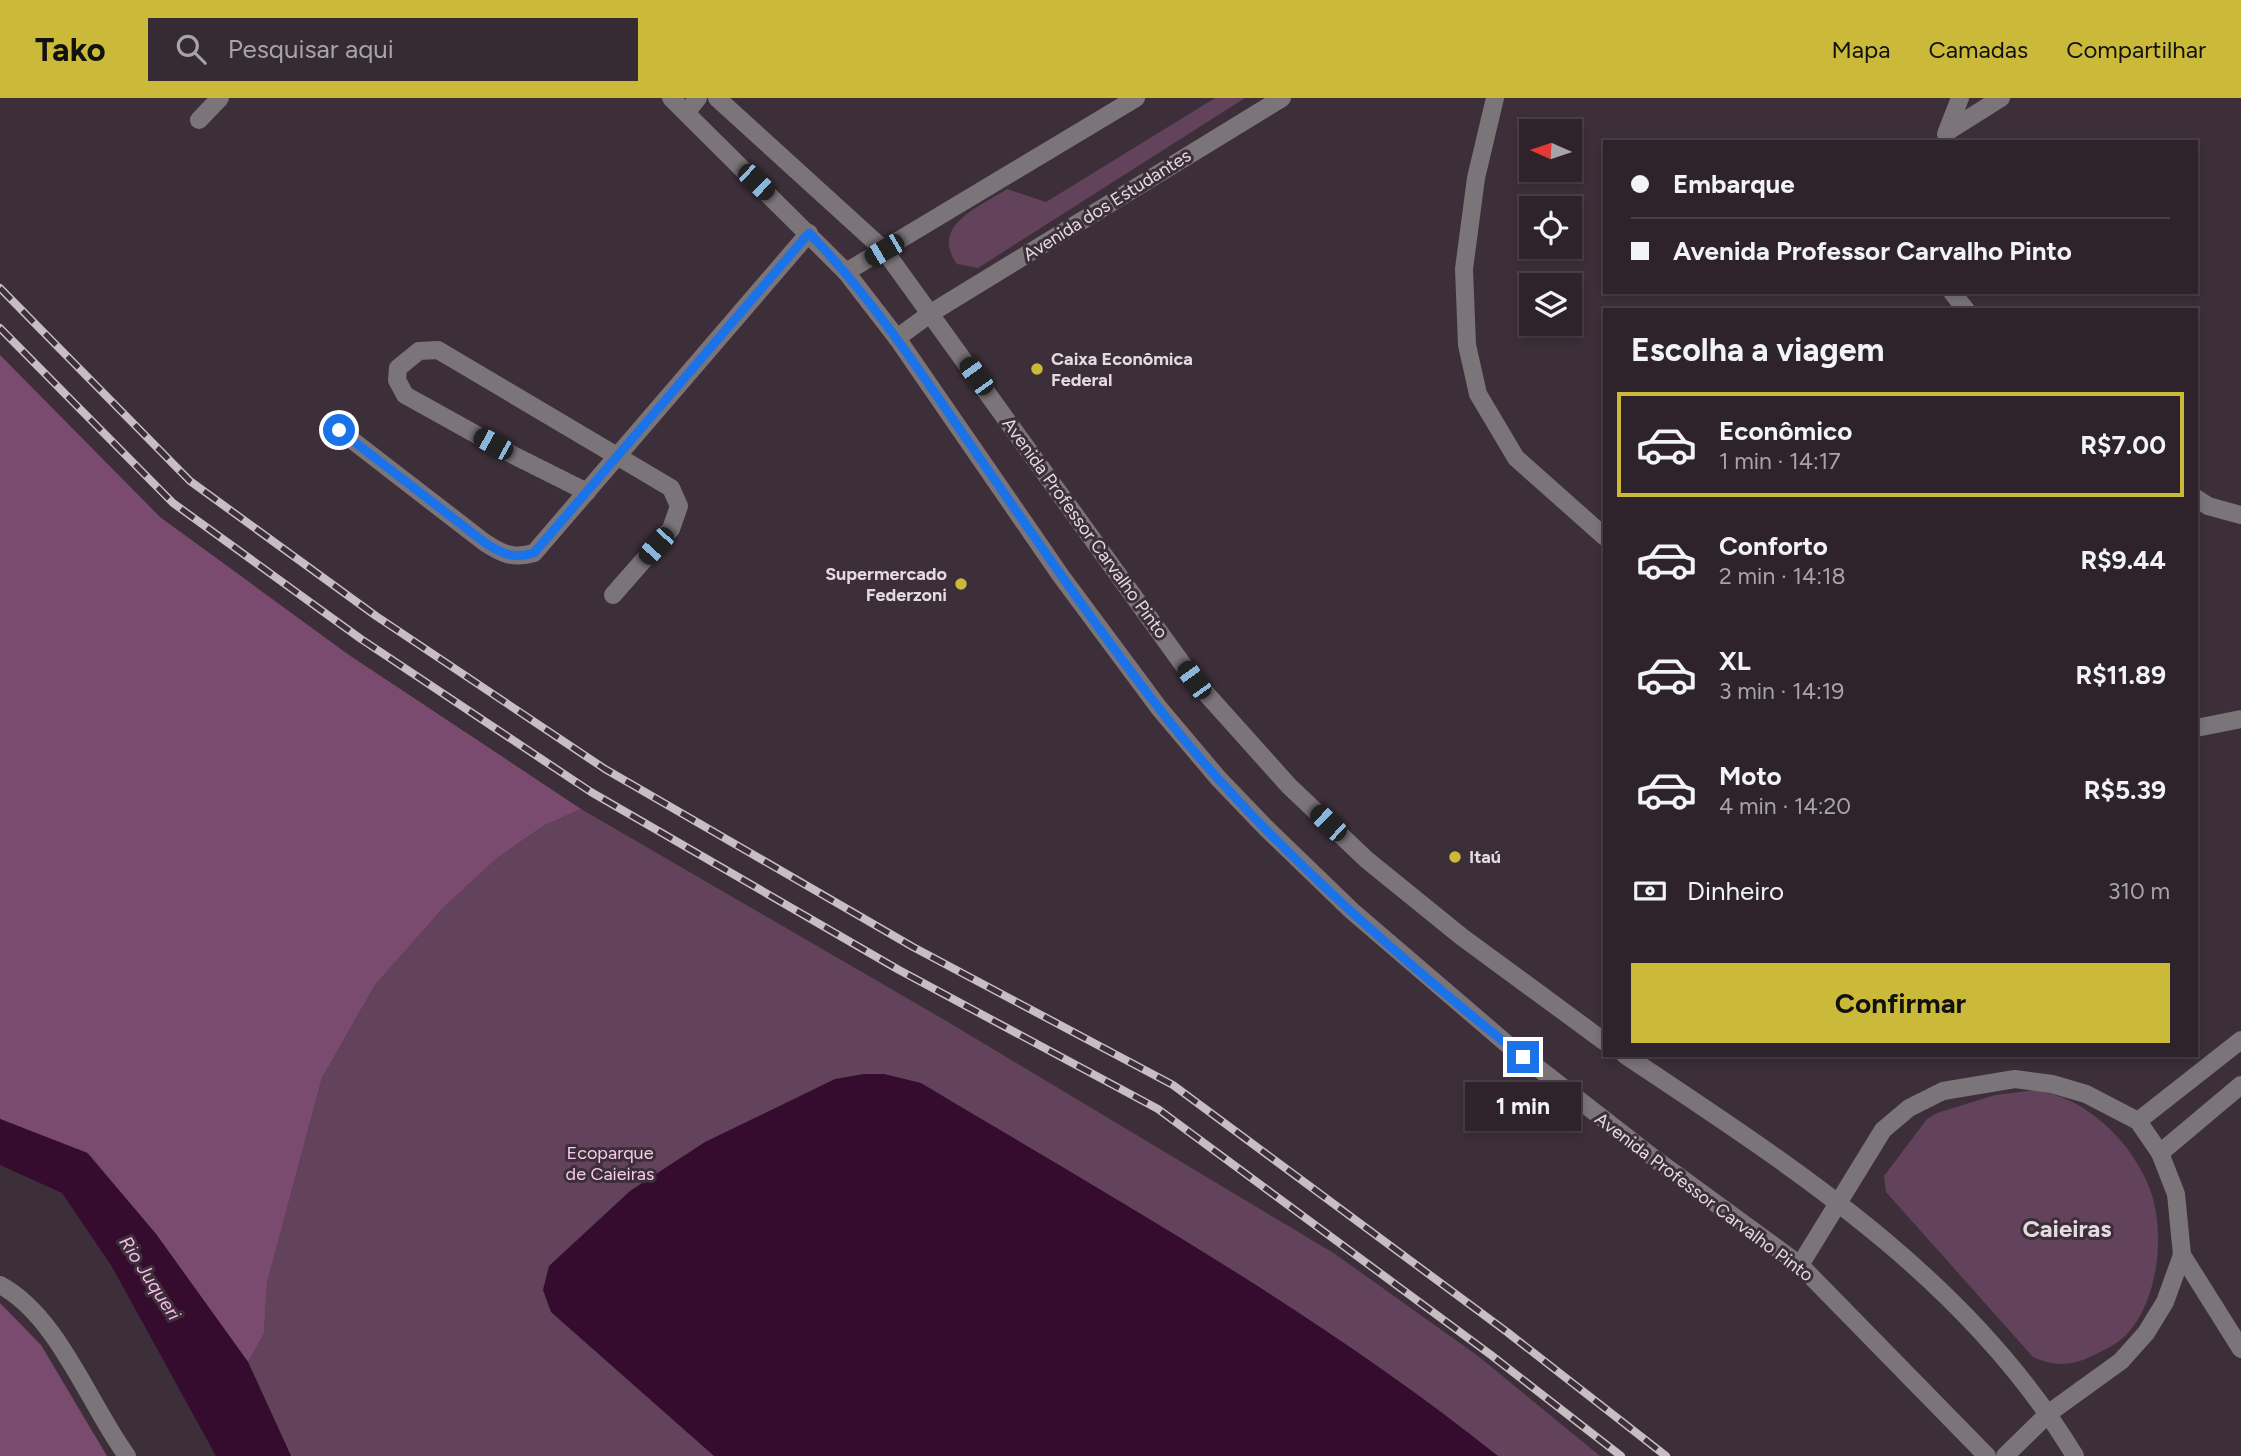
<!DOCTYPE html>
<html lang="pt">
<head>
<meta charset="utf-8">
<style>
  :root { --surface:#2e232b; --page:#362b33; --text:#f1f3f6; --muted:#a7a4a9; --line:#494047; --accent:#cbba39 }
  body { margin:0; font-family:Figtree,sans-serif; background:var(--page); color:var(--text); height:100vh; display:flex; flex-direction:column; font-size:26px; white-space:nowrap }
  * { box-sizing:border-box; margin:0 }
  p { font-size:23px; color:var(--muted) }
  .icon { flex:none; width:38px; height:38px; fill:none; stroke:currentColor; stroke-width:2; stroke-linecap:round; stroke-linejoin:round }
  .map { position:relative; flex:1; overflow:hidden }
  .side { position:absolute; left:1603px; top:210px; width:595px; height:749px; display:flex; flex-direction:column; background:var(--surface); border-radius:0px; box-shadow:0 4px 10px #0003,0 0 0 2px var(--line) }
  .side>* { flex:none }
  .guide { position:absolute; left:1603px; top:42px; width:595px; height:154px; border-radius:0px; box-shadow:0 4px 10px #0003,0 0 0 2px var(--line); display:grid; align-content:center; height:154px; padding:0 28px; background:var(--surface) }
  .needle { width:46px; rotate:273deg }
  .fabs { position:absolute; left:1519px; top:21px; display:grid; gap:14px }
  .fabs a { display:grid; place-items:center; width:63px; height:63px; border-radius:0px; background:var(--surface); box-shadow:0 4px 10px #0003,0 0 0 2px var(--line); font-size:35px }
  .end { position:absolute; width:32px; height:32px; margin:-16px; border:9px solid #1a73e8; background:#fff; box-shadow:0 0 0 4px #fff }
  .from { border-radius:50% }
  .bubble { position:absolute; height:49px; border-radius:0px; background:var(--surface); box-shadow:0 4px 10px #0003,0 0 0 2px var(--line); font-size:23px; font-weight:700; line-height:49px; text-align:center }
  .car { position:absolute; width:21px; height:42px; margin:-21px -10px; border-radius:9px; box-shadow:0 0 5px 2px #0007; background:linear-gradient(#222 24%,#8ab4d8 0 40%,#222 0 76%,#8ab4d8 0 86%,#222 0) }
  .guide b { display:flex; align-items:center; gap:24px; height:66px; font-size:26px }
  .guide b+b { border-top:2px solid var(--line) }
  .guide i { width:18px; height:18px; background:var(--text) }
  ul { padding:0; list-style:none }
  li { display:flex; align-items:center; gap:21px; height:105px; margin:0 14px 10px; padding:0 14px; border:4px solid transparent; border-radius:0px }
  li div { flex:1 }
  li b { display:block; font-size:26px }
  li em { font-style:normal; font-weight:700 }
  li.active { border-color:var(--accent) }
  li>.icon { width:63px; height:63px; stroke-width:1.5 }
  h2 { padding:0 28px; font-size:32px; line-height:84px }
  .pay { display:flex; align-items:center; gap:18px; height:77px; padding:0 28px; font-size:26px }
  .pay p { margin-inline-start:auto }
  .button { display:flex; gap:14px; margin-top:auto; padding:14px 28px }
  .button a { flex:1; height:80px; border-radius:0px; background:var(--accent); color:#111; font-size:28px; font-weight:700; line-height:80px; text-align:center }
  header { display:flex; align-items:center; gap:42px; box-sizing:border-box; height:98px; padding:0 35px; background:var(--accent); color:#111 }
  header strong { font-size:33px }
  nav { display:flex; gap:38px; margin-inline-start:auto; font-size:24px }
  .search { width:490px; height:63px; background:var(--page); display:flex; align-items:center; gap:18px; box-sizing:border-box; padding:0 24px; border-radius:0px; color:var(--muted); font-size:26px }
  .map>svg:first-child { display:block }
  .green { fill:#63425b }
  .forest { fill:#7a4b6f }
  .water { fill:#350b2e }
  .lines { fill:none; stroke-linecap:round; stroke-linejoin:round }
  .minor { stroke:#7b7479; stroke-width:18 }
  .rail-casing { stroke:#c7bec4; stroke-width:8 }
  .rail { stroke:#3d2f39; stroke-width:5; stroke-dasharray:16; stroke-linecap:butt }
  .route { stroke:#1a73e8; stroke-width:9 }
  .poi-dot { fill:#cbba39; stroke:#3d2f39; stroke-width:2.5 }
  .labels { text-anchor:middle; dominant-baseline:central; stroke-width:6; stroke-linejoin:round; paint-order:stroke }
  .street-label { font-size:18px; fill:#e4dbe1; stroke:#3d2f39 }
  .poi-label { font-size:18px; font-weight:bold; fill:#e4dbe1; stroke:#3d2f39; text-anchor:start }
  .park-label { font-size:18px; fill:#f8caec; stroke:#3d2f39 }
  .water-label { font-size:19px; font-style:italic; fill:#f8bce9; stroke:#3d2f39 }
  .district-label { font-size:24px; font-weight:bold; fill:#e4dbe1; stroke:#3d2f39 }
</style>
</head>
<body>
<header>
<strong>Tako</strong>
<div class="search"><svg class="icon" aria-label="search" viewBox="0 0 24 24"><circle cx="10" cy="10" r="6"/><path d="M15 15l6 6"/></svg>Pesquisar aqui</div>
<nav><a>Mapa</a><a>Camadas</a><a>Compartilhar</a></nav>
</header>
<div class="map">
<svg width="2241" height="1358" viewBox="0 0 2241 1358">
  <rect width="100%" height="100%" fill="#3d2f39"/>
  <!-- green -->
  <g class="green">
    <path d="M 1215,0 L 1245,0 L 978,170 L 957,166 C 929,127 980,109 1007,91 L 1046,104 Z"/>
    <path d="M 581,711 L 948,924 L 1335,1156 L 1478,1258 L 1600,1358 L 291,1358 L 248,1264 L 264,1236 L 267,1185 L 322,980 L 375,887 L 444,809 L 496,761 L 543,728 Z"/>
    <path d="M 2036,992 C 2085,1000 2127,1039 2147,1084 C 2167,1127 2160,1202 2126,1237 C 2117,1246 2105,1252 2094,1257 C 2072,1268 2055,1269 2033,1259 L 1886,1094 L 1884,1078 L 1927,1021 L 1937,1015 L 1995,997 Z"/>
  </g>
  <!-- forest -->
  <g class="forest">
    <path d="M 0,257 L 160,419 L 349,557 L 581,711 L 543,728 L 496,761 L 444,809 L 375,887 L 322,980 L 267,1185 L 264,1236 L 248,1264 L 156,1136 L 88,1055 L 0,1021 Z"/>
    <path d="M 0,1205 L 41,1247 L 107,1358 L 0,1358 Z"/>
  </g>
  <!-- water -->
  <g class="water">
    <path d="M 864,976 L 884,976 L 921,985 C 1120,1104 1316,1213 1498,1358 L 714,1358 L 551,1214 L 543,1192 L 549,1168 L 630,1093 L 705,1044 L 835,981 Z"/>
    <path d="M 0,1021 L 87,1055 L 156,1136 L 248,1264 L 291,1358 L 216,1358 L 111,1167 L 62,1095 L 0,1067 Z"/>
  </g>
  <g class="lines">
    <!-- minor -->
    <g class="minor">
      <path d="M 671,0 L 846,174 L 897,240 L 1061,478 L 1159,610 L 1218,680 L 1266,730 L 1352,813 L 1507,946 L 1655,1061 L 1800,1167 L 1987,1358"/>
      <path d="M 717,0 L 884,152 L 1194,582 L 1289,688 L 1367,762 L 1462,839 L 1605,944"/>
      <path d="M 1495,0 L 1476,80 L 1464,171 L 1467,247 L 1478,296 L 1516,360 L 1605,439"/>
      <path d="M 686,15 L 698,0"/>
      <path d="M 199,22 L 220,0"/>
      <path d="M 1947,34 L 2001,0"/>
      <path d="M 1946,36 L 1960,0"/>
      <path d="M 846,174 L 1136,0"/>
      <path d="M 1952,194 L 1966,212"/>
      <path d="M 897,240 L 931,215 L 1282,0"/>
      <path d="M 339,332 L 484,444 C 502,456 513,461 534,455 L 809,135"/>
      <path d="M 587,394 L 515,358 L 405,297 L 397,282 L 398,270 L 419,253 L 438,252 L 671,390 L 679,408 L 671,431 L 613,497"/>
      <path d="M 2196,400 L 2208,408 L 2241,417"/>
      <path d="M 2196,630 L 2241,621"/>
      <path d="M 1625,957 C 1794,1070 1968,1180 2075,1358"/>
      <path d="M 2138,1023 L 2241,942"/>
      <path d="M 2160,1055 L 2241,987"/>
      <path d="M 2182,1157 L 2241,1251"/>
      <path d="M 1800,1167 L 1883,1032 L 1909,1010 L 1943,993 L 2015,981 L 2052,986 L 2086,996 L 2138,1023 L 2160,1055 L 2176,1096 L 2182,1157 L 2165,1204 L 2146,1235 L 2121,1263 L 2049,1315 L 2005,1358"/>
      <path d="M 0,1187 C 58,1218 89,1306 127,1358"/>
    </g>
    <!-- rail casing -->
    <g class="rail-casing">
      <g id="rail">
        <path d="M 0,190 L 190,383 L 376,518 L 605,671 L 913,849 L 1173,987 L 1507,1234 L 1666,1358"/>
        <path d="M 0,230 L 173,405 L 361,541 L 591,694 L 899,872 L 1158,1011 L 1491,1257 L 1621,1358"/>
      </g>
    </g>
    <!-- rail -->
    <use href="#rail" class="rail"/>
  </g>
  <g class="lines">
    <!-- route -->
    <path class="route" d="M 339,332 L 484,444 C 502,456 513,461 534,455 L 809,135 C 872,200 921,275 972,349 C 1033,437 1093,525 1158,609 C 1256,736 1398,860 1523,959"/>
  </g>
  <!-- markers -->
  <g class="poi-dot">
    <circle cx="1037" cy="271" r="7"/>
    <circle cx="961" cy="486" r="7"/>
    <circle cx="1455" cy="759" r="7"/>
  </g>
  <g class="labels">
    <!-- street labels -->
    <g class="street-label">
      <text transform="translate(1107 107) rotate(-32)">Avenida dos Estudantes</text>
      <text transform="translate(1085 430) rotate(54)">Avenida Professor Carvalho Pinto</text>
      <text transform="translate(1704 1099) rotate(37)">Avenida Professor Carvalho Pinto</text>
    </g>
    <!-- poi labels -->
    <g class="poi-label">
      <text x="1051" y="261">Caixa Econômica<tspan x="1051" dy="21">Federal</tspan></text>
      <text x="947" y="476" text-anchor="end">Supermercado<tspan x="947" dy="21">Federzoni</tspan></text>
      <text x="1469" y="759">Itaú</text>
    </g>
    <!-- park labels -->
    <g class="park-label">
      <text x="610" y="1055">Ecoparque<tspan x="610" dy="21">de Caieiras</tspan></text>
    </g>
    <!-- water labels -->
    <g class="water-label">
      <text transform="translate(150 1180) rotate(57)">Rio Juqueri</text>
    </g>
    <!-- district labels -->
    <g class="district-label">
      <text x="2067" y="1130">Caieiras</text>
    </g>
  </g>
</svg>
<div class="fabs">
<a><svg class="needle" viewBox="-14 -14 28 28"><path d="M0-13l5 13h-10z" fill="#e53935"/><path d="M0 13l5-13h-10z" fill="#a7a4a9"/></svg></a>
<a><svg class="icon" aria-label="locate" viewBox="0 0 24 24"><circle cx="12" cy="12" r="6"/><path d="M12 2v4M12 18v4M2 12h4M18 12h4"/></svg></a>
<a><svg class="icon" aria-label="layers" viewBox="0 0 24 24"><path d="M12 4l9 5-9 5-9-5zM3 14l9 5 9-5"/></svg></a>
</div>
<i class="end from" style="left:339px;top:332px"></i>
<i class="end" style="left:1523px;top:959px"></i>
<div class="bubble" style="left:1465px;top:984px;width:116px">1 min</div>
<i class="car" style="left:756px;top:84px;rotate:134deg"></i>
<i class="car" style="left:884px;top:152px;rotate:240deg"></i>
<i class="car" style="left:976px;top:278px;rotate:324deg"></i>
<i class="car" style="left:493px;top:346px;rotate:299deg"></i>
<i class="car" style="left:656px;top:448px;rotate:222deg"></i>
<i class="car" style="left:1194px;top:582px;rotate:324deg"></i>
<i class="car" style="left:1328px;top:725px;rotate:314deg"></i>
<div class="guide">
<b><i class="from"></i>Embarque</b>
<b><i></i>Avenida Professor Carvalho Pinto</b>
</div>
<section class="side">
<h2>Escolha a viagem</h2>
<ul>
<li class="active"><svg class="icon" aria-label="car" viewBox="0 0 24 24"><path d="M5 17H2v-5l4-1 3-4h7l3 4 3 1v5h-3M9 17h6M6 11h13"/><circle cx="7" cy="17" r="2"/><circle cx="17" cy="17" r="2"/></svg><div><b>Econômico</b><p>1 min · 14:17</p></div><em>R$7.00</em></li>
<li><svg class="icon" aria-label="car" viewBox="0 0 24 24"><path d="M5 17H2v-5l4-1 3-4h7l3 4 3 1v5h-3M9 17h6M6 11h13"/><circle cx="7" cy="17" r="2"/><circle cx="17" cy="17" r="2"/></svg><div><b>Conforto</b><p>2 min · 14:18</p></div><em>R$9.44</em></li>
<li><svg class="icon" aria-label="car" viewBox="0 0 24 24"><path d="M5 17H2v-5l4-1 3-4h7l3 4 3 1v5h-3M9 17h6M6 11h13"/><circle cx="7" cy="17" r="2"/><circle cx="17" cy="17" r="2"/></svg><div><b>XL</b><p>3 min · 14:19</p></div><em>R$11.89</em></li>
<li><svg class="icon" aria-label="car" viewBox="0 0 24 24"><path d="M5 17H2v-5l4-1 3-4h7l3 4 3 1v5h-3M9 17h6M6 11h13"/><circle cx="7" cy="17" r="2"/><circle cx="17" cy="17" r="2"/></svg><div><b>Moto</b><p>4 min · 14:20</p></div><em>R$5.39</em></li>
</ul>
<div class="pay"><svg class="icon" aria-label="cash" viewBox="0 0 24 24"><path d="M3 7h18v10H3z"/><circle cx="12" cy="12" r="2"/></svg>Dinheiro<p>310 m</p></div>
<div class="button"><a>Confirmar</a></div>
</section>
</div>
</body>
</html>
